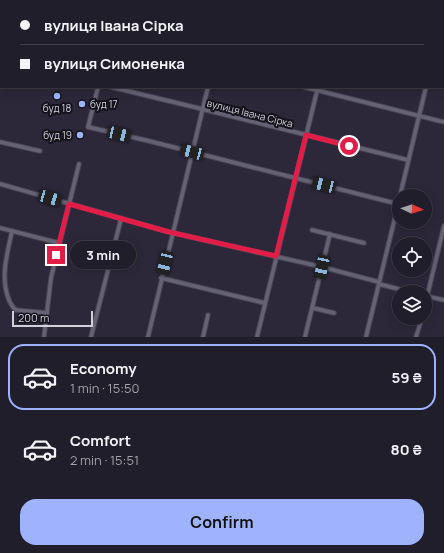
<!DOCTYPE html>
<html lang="en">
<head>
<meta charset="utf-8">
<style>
  :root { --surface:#211e2b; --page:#2d2b37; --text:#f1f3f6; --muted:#a2a2a9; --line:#3e3c47; --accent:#9fb3fd }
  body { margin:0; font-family:Manrope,sans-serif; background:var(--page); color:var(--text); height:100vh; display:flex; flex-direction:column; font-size:15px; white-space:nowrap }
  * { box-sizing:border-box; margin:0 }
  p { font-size:13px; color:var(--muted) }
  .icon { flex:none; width:22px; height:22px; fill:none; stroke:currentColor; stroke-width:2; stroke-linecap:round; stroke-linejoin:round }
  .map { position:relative; height:337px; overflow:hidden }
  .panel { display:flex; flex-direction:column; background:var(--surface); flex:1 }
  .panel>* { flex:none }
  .top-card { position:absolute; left:0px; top:0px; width:444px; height:88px; box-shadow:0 2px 10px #0003,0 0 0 1px var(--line); display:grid; align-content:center; height:88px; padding:0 20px; background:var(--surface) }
  .needle { width:26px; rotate:94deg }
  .buttons { position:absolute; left:392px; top:189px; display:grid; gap:8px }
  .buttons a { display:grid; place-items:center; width:40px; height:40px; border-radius:50%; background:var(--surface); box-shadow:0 2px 10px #0003,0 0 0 1px var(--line); font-size:20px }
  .scale { position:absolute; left:12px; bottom:10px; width:81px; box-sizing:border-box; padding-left:4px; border:2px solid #d2d0db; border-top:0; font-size:11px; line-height:14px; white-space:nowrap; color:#d2d0db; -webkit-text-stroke:3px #14121a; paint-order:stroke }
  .end { position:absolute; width:18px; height:18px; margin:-9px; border:5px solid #e11d48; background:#fff; box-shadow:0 0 0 2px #fff }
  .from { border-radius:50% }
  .bubble { position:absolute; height:28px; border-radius:14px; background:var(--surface); box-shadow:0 2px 10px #0003,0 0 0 1px var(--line); font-size:13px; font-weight:700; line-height:28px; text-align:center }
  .car { position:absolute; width:12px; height:24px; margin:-12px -6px; border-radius:5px; box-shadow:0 0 3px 1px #0007; background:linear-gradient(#222 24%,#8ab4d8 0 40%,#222 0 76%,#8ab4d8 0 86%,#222 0) }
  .top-card b { display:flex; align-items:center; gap:14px; height:38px; font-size:15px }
  .top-card b+b { border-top:1px solid var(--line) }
  .top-card i { width:10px; height:10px; background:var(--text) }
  ul { padding:7px 0 0; list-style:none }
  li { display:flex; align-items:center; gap:12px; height:66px; margin:0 8px 6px; padding:0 12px; border:2px solid transparent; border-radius:16px }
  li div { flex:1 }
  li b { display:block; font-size:15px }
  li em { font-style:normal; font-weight:700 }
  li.selected { border-color:var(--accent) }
  li>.icon { width:36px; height:36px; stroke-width:1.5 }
  .primary-button { display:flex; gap:8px; margin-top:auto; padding:8px 20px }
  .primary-button a { flex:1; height:46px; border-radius:16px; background:var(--accent); color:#111; font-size:16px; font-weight:700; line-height:46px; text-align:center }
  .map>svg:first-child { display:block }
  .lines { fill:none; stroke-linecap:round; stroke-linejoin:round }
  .street-casing { stroke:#494654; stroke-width:5.5 }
  .street { stroke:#666276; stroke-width:3.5 }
  .route { stroke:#e11d48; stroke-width:5 }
  .poi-dot { fill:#9fb3fd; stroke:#14121a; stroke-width:1.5 }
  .labels { text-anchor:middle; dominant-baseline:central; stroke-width:4; stroke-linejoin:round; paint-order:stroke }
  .poi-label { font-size:10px; fill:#d2d0db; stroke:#14121a; text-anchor:start }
  .street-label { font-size:10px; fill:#d2d0db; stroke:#14121a }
</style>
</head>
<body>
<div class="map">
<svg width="444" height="337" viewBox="0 0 444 337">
  <rect width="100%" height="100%" fill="#2c2839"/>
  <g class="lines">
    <!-- street casing -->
    <g class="street-casing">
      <g id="street">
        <path d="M 390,0 L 391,1"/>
        <path d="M 444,0 L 444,1"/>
        <path d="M 174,1 L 175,0"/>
        <path d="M 229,1 L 230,0"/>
        <path d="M 285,1 L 285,0"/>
        <path d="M 339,1 L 339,0"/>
        <path d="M 443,19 L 444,15"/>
        <path d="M 98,87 L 88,127 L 149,141 L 398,204"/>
        <path d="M 111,87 L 202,109 L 408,160"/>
        <path d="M 304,87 L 444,122"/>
        <path d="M 0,142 L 40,151"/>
        <path d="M 0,184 L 169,232 L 322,267 L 379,282"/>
        <path d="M 400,196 L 426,87"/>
        <path d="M 0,228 L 59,243"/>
        <path d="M 312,230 L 364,243"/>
        <path d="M 12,231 C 7,254 0,278 9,300 C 11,304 12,307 16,310 L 47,313"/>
        <path d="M 161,278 L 265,303"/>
        <path d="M 379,284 L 410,292"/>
        <path d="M 426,296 L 444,300"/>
        <path d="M 425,305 L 444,226"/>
        <path d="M 313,308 L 334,313"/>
        <path d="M 44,337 L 51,278 L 79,164"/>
        <path d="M 91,337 L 121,219"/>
        <path d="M 148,337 L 208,87"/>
        <path d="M 203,337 L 208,315"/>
        <path d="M 257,337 L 318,87"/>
        <path d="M 305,337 L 330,234"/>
        <path d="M 366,337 L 399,201"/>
        <path d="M 416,337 L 422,318"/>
      </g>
    </g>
    <!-- street -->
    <use href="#street" class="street"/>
  </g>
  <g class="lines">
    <!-- route -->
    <path class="route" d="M 56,255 L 69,204 L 169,232 L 276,256 L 306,135 L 349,146"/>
  </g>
  <!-- markers -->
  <g class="poi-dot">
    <circle cx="57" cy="96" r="4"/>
    <circle cx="82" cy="104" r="4"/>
    <circle cx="80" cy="135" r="4"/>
  </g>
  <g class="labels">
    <!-- poi labels -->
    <g class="poi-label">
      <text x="90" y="104">буд 17</text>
      <text x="57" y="108" text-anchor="middle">буд 18</text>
      <text x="72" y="135" text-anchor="end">буд 19</text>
    </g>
    <!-- street labels -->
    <g class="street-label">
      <text transform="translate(250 113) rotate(14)">вулиця Івана Сірка</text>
    </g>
  </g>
</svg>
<div class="buttons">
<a><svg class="needle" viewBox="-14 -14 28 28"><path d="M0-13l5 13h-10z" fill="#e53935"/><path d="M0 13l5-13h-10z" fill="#a2a2a9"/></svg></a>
<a><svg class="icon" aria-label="locate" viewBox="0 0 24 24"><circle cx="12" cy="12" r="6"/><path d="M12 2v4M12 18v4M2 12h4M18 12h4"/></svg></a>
<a><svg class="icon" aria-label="layers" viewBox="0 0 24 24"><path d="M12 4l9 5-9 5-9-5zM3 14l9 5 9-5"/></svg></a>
</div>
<div class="scale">200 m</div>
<i class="end from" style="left:349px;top:146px"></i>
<i class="end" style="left:56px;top:255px"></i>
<div class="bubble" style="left:70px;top:241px;width:66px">3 min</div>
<i class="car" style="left:119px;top:134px;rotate:103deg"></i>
<i class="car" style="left:192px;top:152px;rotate:285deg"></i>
<i class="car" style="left:324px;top:185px;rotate:284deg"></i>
<i class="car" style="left:50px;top:198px;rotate:106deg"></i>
<i class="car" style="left:165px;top:263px;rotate:194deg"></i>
<i class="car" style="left:322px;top:267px;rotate:192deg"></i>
<div class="top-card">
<b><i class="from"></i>вулиця Івана Сірка</b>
<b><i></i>вулиця Симоненка</b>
</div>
</div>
<section class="panel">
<ul>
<li class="selected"><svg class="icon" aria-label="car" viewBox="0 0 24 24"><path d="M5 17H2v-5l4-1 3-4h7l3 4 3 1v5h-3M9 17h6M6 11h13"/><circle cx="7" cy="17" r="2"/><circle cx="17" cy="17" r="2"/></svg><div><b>Economy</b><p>1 min · 15:50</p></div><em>59 ₴</em></li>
<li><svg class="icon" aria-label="car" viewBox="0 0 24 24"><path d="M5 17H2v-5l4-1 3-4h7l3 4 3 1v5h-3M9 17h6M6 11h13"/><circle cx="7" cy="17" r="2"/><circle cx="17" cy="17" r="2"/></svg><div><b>Comfort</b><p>2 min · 15:51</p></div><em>80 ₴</em></li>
</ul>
<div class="primary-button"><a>Confirm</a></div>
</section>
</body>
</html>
